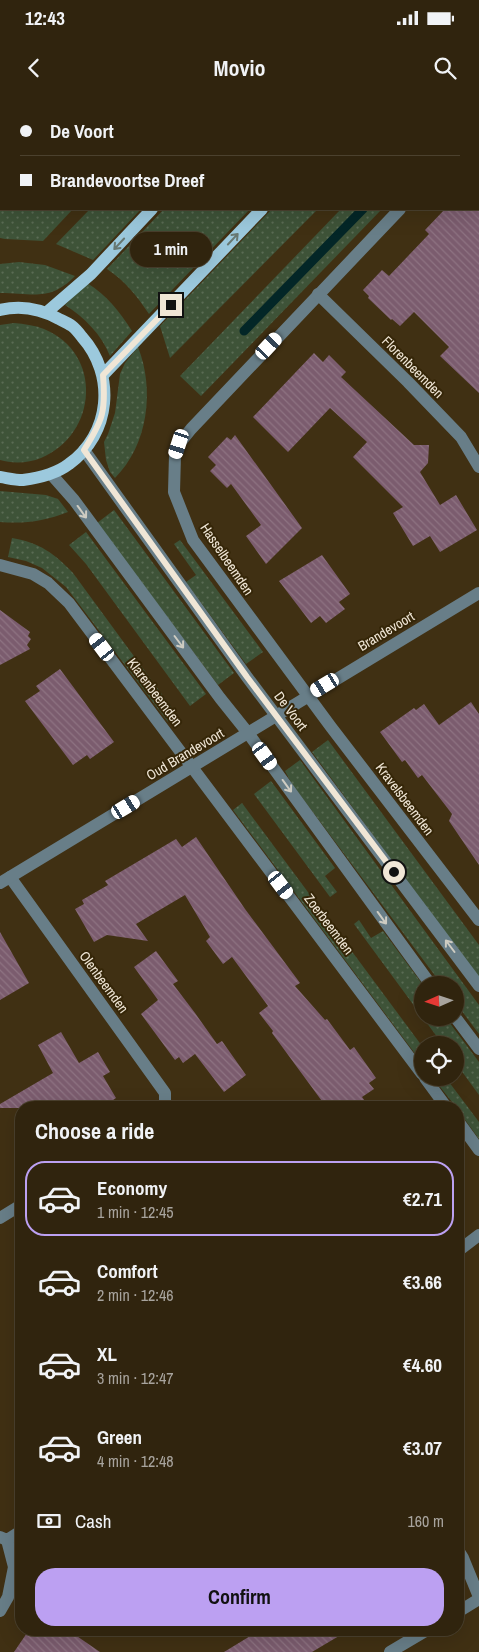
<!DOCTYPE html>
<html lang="en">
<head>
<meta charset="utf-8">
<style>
  :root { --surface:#30240e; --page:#382c17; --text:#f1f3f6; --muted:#a8a49e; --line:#4b412e; --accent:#bca0f2 }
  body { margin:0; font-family:"Archivo Narrow",sans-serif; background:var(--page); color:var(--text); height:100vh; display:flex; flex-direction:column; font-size:19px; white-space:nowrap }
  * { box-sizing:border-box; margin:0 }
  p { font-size:16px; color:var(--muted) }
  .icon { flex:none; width:28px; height:28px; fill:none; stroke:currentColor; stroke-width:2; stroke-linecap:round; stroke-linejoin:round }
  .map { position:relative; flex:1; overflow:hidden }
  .side { position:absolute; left:15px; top:1001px; width:449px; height:535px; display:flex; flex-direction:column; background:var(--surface); border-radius:20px; box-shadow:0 5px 20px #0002,0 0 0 1px var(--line) }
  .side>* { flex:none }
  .guide { position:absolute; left:0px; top:0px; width:480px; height:110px; box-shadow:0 5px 20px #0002,0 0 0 1px var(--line); display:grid; align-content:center; height:110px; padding:0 20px; background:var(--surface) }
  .needle { width:32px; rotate:267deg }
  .controls { position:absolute; left:414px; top:876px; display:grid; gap:10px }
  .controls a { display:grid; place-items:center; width:50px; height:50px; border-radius:50%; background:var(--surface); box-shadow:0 5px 20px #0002,0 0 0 1px var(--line); font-size:25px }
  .end { position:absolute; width:22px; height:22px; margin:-11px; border:6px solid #f0e6d6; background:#111; box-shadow:0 0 0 2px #111 }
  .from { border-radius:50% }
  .bubble { position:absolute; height:35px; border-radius:18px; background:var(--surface); box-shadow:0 5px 20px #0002,0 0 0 1px var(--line); font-size:16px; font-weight:700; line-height:35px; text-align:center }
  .car { position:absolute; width:15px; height:30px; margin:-15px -8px; border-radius:6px; box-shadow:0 0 4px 1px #0007; background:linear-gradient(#fff 24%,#345 0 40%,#fff 0 76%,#345 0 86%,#fff 0) }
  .guide b { display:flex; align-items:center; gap:18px; height:48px; font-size:19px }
  .guide b+b { border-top:1px solid var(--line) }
  .guide i { width:12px; height:12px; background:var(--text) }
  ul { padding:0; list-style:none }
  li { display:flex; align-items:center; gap:15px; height:75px; margin:0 10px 8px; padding:0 10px; border:2px solid transparent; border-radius:20px }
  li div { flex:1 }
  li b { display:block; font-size:19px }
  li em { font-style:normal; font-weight:700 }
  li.selected { border-color:var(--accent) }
  li>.icon { width:45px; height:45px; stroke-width:1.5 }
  h2 { padding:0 20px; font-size:22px; line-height:60px }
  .pay { display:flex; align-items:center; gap:12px; height:55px; padding:0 20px; font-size:19px }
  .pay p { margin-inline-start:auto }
  .primary-button { display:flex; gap:10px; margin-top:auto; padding:10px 20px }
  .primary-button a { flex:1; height:58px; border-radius:20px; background:var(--accent); color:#111; font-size:20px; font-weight:700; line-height:58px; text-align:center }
  .status { display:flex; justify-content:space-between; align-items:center; height:35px; padding:0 25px; background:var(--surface); direction:ltr }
  .status svg { height:14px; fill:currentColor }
  header { display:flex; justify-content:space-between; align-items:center; height:65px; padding:0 20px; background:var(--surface); font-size:22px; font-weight:700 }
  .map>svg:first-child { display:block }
  .green { fill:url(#green-dots) }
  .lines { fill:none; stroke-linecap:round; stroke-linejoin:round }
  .stream { stroke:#032627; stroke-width:9 }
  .building { fill:url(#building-back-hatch) }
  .minor { stroke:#687e88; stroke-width:12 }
  .major { stroke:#9cc9dd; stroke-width:12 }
  .oneway { stroke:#687872 }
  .oneway2 { stroke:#ceccc2 }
  .route { stroke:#f0e6d6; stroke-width:6 }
  .labels { text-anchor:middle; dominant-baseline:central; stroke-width:4; stroke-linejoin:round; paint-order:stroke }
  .street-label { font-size:14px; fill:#f0e6d6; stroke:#352608 }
</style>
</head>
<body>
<div class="status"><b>12:43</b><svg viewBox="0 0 49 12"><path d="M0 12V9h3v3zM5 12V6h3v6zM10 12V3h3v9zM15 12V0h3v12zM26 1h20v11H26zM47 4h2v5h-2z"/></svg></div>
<header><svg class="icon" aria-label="back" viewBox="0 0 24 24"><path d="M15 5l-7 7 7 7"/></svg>Movio<svg class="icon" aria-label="search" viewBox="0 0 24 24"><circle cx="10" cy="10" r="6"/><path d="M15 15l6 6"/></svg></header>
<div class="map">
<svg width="479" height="1552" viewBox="0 0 479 1552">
  <defs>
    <pattern id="green-dots" width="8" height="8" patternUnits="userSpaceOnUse" patternTransform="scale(1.25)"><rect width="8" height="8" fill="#3e5338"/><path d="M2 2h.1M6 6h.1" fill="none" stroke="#5a6c54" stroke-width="1.8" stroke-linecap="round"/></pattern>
    <pattern id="building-back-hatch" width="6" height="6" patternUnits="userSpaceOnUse" patternTransform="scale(1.25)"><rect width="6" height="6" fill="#7b5c6e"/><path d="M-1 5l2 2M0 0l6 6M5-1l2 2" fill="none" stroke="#8e7382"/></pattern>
  </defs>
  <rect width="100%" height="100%" fill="#403013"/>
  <!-- green -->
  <g class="green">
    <path d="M 266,0 L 353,0 L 265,1 Z"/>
    <path d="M 0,99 L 1,109 L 73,109 L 43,141 L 5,139 L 0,138 Z"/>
    <path d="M 90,109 L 141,109 L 93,160 L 56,144 Z"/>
    <path d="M 164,109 L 250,109 L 149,214 C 137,196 125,181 107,169 Z"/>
    <path d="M 272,109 L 318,109 L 170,258 L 160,226 Z"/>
    <path d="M 341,109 L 382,109 L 201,296 L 180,276 Z"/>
    <path d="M 19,162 L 45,165 L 75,176 C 50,202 33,193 0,193 L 0,164 Z"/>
    <path d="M 87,183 C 107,195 120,212 132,231 L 110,256 C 101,234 85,218 65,205 Z"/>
    <path d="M 14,223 C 24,224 34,225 44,229 C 103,253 98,334 41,358 C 29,363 13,364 0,360 L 0,225 Z"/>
    <path d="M 138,247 C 155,290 148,345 115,378 L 110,372 L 106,360 L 104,342 L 108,334 L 115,313 L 120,274 L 125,263 Z"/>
    <path d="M 0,391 L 46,395 L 58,399 L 68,412 C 45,421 25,424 0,422 Z"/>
    <path d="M 114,410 L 234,573 L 218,585 L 97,423 Z"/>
    <path d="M 86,432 L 206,594 L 190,606 L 86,464 L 69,445 Z"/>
    <path d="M 12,438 C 40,443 54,453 73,473 L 177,615 L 168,622 L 66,487 L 42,468 L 26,461 L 8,457 Z"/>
    <path d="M 180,440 L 263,552 L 246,564 L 186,482 L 196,475 L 174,444 Z"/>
    <path d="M 328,640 L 479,845 L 479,879 L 312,652 Z"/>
    <path d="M 300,660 L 479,905 L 479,934 L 455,902 L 455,885 L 442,885 L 292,684 L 285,671 Z"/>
    <path d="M 271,681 L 335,768 L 325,776 L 337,792 L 330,797 L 254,694 Z"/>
    <path d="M 242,703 L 422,946 L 422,963 L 233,710 Z"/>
    <path d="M 359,820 L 371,838 L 383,831 L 423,885 L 422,918 L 446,918 L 479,962 L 479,995 L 455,962 L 455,945 L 443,945 L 354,824 Z"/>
    <path d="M 433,978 L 446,978 L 479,1022 L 479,1039 L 458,1010 L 458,1008 L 456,1007 Z"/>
  </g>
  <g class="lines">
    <!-- stream -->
    <g class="stream">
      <path d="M 467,1 L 468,0"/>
      <path d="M 244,231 L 363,109"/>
    </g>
  </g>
  <!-- building -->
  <g class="building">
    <path d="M 445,109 L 479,109 L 479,293 L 440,256 L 449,247 L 414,212 L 400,226 L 392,219 L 391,220 L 368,198 L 369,196 L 363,190 L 382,170 L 389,176 L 429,134 L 425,130 Z"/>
    <path d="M 314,253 L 323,262 L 329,255 L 346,272 L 341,277 L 414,345 L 429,345 L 428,363 L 420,372 L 440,405 L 456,395 L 477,430 L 440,452 L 430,436 L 413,446 L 393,413 L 403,407 L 353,357 L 367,342 L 330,308 L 288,352 L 253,317 Z"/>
    <path d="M 235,335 L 302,428 L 266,464 L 246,436 L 261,425 L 231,384 L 227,388 L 210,371 L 216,365 L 208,357 L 227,337 L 231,340 Z"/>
    <path d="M 322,455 L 350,494 L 339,502 L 345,509 L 326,523 L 320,516 L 311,523 L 279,481 Z"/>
    <path d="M 0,510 L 30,532 L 28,536 L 31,539 L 27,545 L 30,549 L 0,565 Z"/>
    <path d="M 60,569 L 114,642 L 90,659 L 87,655 L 73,665 L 25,601 L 40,591 L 36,586 Z"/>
    <path d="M 471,602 L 479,614 L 479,765 L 449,721 L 452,714 L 422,675 L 418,678 L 405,660 L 402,662 L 380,632 L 414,608 L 416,610 L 424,604 L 439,625 Z"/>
    <path d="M 196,737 L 245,809 L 300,883 L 295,886 L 325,920 L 327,919 L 350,950 L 354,947 L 376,978 L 369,983 L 374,989 L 362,997 L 370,1008 L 327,1008 L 272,933 L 273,931 L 259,913 L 268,906 L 232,857 L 223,864 L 206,841 L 210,837 L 185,795 L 136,824 L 148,841 L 107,835 L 94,842 L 75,809 L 84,804 L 82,800 L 108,785 L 105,781 L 176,739 L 182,747 Z"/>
    <path d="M 0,832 L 29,883 L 0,900 Z"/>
    <path d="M 156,851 L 178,881 L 173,884 L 195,913 L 217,944 L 222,941 L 246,975 L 224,992 L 195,954 L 183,963 L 179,957 L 175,960 L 141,914 L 158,900 L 134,867 Z"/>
    <path d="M 61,932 L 79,963 L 98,952 L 110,972 L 103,976 L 116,998 L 107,1004 L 106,1008 L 0,1008 L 0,1004 L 53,973 L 38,945 Z"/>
    <path d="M 29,1530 L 68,1530 L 100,1552 L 14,1552 Z"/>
    <path d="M 260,1530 L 349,1530 L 312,1552 L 224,1552 Z"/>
  </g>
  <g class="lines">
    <!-- minor -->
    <g class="minor">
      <path d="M 114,1 L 115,0"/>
      <path d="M 479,27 L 479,26"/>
      <path d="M 0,86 L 1,86"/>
      <path d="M 400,109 L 191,329 L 179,344 L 175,355 L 174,392 L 193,440 L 331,627 L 479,820"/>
      <path d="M 318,194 L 408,282 L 461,337 L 479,367"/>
      <path d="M 84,350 L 247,577 L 479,886"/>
      <path d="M 51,374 L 74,400 L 220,598 L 248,633 L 431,885"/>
      <path d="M 0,465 L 33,474 L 48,483 L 69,503 L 422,974"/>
      <path d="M 10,777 L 165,993 L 165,1008"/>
      <path d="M 0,783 L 479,493"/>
      <path d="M 455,917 L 479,949"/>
      <path d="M 425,978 L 447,1008"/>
      <path d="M 458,1021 L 479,1050"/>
      <path d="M 0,1118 L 21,1105"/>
      <path d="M 458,1151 L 479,1135"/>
      <path d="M 0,1437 L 7,1440 L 21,1431"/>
      <path d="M 458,1450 L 463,1458 L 479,1497"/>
      <path d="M 0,1511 L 8,1497 L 14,1467 L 7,1440"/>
      <path d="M 458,1512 L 479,1499"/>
      <path d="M 390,1552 L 427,1530"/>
    </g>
    <!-- major -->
    <g class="major">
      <path d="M 253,1 L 254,0"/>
      <path d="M 364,1 L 365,0"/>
      <path d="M 0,210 C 20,205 41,209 59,219 C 63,221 68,223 72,226 C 76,229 79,233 82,237 C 116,275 111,334 69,364 C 56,374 38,378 23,380 C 15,380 7,378 0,377"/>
      <path d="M 47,212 L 91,174 L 152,109"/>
      <path d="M 103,275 L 262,109"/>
    </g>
  </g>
  <!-- one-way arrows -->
  <defs><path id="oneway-shaft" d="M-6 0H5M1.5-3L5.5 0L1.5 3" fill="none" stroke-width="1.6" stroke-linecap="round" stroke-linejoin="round" transform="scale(1.25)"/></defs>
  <g class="oneway">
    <use href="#oneway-shaft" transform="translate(233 139) rotate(-47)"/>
    <use href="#oneway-shaft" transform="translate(119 144) rotate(133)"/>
  </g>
  <g class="oneway2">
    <use href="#oneway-shaft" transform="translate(82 412) rotate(54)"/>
    <use href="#oneway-shaft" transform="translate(179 542) rotate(53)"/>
    <use href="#oneway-shaft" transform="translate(287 686) rotate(54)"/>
    <use href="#oneway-shaft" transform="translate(382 818) rotate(54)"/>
    <use href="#oneway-shaft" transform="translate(450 846) rotate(-127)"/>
  </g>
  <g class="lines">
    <!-- route -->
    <path class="route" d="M 171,205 L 103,275 C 106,311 103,320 84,350 L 247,577 L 394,772"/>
  </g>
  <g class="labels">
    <!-- street labels -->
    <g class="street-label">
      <text transform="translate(413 267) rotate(45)">Florenbeemden</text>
      <text transform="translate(227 459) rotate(56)">Hasselbeemden</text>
      <text transform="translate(386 531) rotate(-31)">Brandevoort</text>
      <text transform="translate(155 592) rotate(53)">Klarenbeemden</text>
      <text transform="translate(291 611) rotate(53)">De Voort</text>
      <text transform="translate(185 654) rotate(-31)">Oud Brandevoort</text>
      <text transform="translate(405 699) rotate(53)">Kravelsbeemden</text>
      <text transform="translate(329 824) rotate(53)">Zoerbeemden</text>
      <text transform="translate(104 882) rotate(54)">Olenbeemden</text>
    </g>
  </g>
</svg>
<div class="controls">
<a><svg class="needle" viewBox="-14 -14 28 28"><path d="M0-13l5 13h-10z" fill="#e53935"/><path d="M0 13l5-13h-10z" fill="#a8a49e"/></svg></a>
<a><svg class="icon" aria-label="locate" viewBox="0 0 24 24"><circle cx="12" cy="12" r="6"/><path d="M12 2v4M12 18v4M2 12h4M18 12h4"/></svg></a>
</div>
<i class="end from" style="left:394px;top:772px"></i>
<i class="end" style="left:171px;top:205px"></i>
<div class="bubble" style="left:130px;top:132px;width:82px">1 min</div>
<i class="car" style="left:269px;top:246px;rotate:43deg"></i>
<i class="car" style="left:179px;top:344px;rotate:198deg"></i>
<i class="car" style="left:102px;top:547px;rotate:323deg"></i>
<i class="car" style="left:325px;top:585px;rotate:239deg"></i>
<i class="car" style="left:265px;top:656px;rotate:144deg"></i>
<i class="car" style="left:126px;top:707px;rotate:59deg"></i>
<i class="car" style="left:281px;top:785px;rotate:143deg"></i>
<div class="guide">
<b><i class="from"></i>De Voort</b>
<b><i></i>Brandevoortse Dreef</b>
</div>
<section class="side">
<h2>Choose a ride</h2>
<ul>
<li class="selected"><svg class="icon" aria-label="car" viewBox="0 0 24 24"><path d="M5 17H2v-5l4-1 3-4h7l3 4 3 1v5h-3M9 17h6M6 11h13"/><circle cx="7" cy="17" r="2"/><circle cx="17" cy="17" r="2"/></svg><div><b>Economy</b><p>1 min · 12:45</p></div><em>€2.71</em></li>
<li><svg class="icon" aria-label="car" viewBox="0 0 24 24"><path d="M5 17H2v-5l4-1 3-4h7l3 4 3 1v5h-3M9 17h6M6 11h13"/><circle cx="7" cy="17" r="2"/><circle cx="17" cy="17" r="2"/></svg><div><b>Comfort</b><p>2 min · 12:46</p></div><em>€3.66</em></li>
<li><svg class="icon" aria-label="car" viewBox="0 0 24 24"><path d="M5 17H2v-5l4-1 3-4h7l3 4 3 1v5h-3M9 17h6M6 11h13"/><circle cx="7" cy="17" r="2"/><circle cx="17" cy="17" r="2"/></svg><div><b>XL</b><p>3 min · 12:47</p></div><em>€4.60</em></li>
<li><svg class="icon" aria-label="car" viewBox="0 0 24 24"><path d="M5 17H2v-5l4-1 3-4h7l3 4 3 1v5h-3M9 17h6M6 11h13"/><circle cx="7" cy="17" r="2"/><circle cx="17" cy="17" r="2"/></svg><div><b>Green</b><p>4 min · 12:48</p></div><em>€3.07</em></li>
</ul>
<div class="pay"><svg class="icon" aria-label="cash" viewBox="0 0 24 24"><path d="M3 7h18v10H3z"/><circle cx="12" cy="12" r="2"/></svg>Cash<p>160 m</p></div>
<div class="primary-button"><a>Confirm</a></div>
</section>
</div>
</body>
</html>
